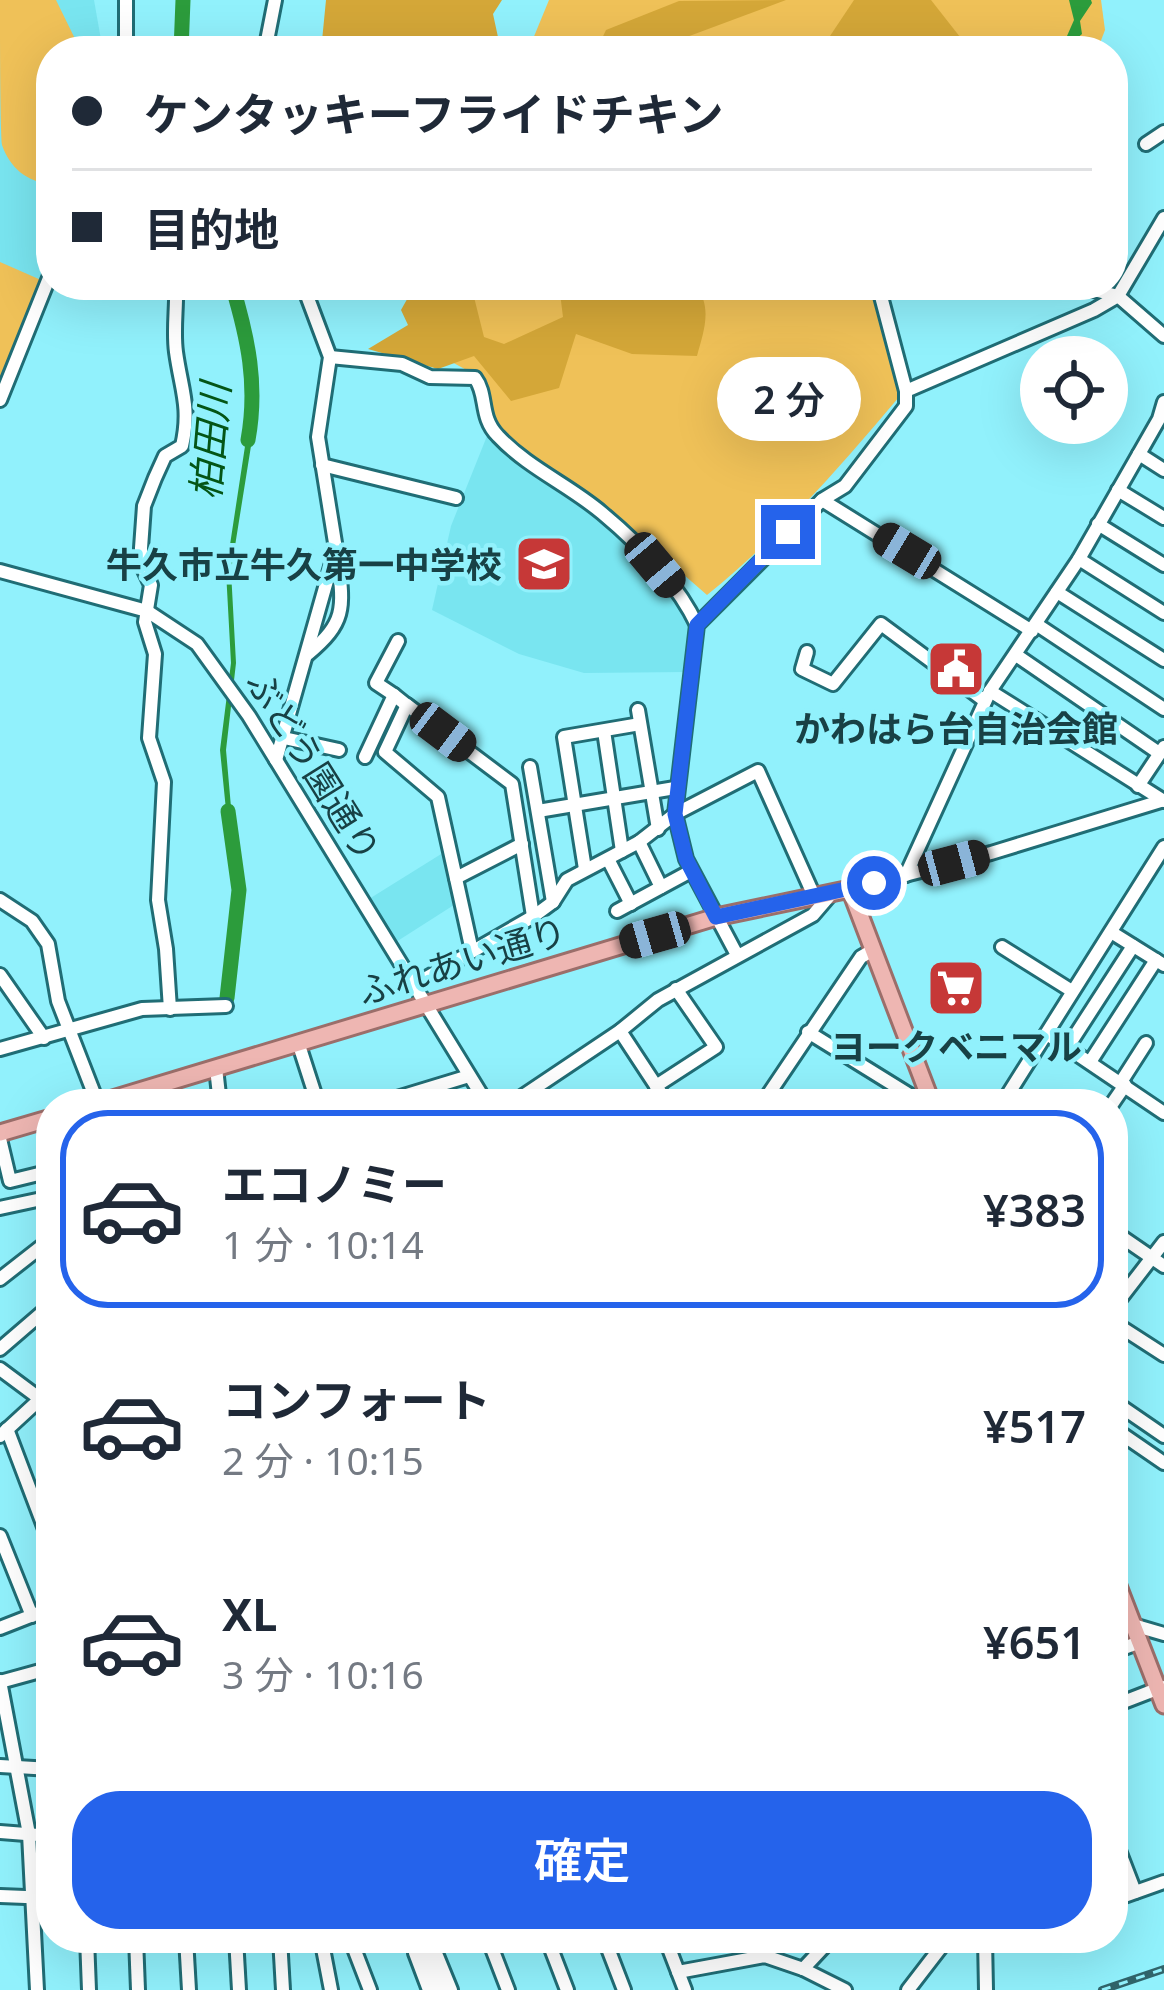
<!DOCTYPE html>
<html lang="ja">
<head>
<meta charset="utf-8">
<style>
  :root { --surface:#fff; --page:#f6f6f7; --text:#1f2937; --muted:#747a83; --line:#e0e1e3; --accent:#2563eb }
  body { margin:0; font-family:"Noto Sans","Noto Sans JP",sans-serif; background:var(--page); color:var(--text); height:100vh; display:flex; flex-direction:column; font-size:45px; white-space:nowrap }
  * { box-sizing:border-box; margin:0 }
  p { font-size:39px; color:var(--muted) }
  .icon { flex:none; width:66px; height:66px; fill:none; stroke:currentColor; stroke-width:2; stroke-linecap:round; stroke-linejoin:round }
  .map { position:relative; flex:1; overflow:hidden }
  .drawer { position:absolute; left:36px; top:1089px; width:1092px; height:864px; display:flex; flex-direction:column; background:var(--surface); border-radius:48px; box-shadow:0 12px 48px #0002 }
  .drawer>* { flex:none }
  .top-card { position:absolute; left:36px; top:36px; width:1092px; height:264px; border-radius:48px; box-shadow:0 12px 48px #0002; display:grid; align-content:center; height:264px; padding:0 36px; background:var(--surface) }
  .fabs { position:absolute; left:1020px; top:336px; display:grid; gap:24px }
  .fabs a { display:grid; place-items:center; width:108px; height:108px; border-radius:50%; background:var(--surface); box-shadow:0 12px 48px #0002; font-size:60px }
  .end { position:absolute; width:54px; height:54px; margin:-27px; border:15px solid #2563eb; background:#fff; box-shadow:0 0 0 6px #fff }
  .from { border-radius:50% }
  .bubble { position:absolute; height:84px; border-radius:42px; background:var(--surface); box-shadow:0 12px 48px #0002; font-size:39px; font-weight:600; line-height:84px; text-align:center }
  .car { position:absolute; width:36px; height:72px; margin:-36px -18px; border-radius:15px; box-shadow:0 0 9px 3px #0007; background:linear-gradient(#222 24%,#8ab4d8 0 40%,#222 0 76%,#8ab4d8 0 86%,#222 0) }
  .top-card b { display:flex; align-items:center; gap:42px; height:114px; font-size:45px }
  .top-card b+b { border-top:3px solid var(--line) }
  .top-card i { width:30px; height:30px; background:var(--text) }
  ul { padding:21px 0 0; list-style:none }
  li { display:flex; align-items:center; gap:36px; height:198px; margin:0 24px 18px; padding:0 12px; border:6px solid transparent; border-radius:48px }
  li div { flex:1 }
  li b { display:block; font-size:45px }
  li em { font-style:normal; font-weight:600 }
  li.active { border-color:var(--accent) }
  li>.icon { width:108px; height:108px; stroke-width:1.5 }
  .action { display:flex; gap:24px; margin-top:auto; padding:24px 36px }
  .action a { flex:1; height:138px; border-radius:48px; background:var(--accent); color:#fff; font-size:48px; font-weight:600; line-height:138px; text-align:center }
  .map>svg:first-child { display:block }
  .built { fill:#79e5f0 }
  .green { fill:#efc158 }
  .forest { fill:#d4a738 }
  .water { fill:#2c9c3c }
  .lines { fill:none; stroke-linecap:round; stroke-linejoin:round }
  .river { stroke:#2c9c3c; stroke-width:15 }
  .minor-casing { stroke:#206d75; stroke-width:18 }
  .major-casing { stroke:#9b6e6a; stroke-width:21 }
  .minor { stroke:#fff; stroke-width:12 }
  .major { stroke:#eeb6b2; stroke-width:15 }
  .rail-casing { stroke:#30646a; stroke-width:8 }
  .rail { stroke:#91f1fc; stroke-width:3; stroke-dasharray:9; stroke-linecap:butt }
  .route { stroke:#2563eb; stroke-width:15 }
  .labels { text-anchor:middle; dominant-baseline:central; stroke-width:9; stroke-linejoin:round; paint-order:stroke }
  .poi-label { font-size:36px; font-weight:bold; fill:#184145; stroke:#91f1fc }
  .street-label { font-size:36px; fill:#184145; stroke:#91f1fc }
  .water-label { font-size:39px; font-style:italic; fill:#045516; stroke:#91f1fc }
</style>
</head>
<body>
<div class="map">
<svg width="1164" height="1990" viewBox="0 0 1164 1990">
  <rect width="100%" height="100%" fill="#91f1fc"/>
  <!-- built -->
  <g class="built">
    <path d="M 0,0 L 94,0 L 103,51 L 51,51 L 51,260 L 0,388 Z"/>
    <path d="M 489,431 L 605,522 L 682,601 L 690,630 L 686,672 L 584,673 L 519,654 L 432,610 L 451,526 Z"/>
    <path d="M 446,851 L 457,903 L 396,942 L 369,899 Z"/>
  </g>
  <!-- green -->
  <g class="green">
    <path d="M 0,0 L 56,0 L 81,51 L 51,51 L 51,184 C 27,182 10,168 2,145 C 0,119 0,32 0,0 Z"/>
    <path d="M 549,0 L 1101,0 L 1105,30 L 1097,51 L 528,51 Z"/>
    <path d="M 0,262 L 41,280 L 0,379 Z"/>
    <path d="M 435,285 L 872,285 L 899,397 C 840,467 779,537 707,595 L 605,506 L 537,462 L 507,437 L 489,412 L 487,381 L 435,353 Z"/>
  </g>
  <!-- forest -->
  <g class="forest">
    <path d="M 326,0 L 502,0 L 493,14 L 501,51 L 321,51 Z"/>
    <path d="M 786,0 L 649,51 L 596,51 L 606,30 L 679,1 Z"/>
    <path d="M 854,0 L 931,0 L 971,51 L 820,51 Z"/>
    <path d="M 415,285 L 471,285 L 484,337 L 504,344 L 563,317 L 559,285 L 695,285 C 713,306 704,331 697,356 L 632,354 L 576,334 L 559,388 L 511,401 L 474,356 L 438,369 L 368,349 L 408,325 L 401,310 Z"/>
  </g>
  <!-- water -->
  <g class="water">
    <path d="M 1069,0 L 1091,0 L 1092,3 L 1080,21 L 1082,34 L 1075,40 L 1067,36 L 1074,20 Z"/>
    <path d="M 249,420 L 255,421 L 231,571 L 236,663 L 226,750 L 233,830 L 228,830 L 220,750 L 231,663 L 226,571 Z"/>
  </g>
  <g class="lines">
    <!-- river -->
    <g class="river">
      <path d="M 181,51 L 183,0"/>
      <path d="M 232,285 C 248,338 258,385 248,440"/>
      <path d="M 227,998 L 239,890 L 228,811"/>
    </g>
    <!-- minor casing -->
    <g class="minor-casing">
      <g id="minor">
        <path d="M 126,51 L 126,0"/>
        <path d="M 265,51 L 275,0"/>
        <path d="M 1146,144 L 1164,132"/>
        <path d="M 1074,285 L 1118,296 L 1164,336"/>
        <path d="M 330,357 L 402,364 L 430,377 L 475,378 C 488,395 479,417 498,436 C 528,468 569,485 602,513 C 638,543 677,583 697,625"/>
        <path d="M 906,391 L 1094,310 L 1118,296 L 1164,218"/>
        <path d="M 0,400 L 51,273"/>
        <path d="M 1139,454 L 1164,470"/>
        <path d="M 322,465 L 456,498"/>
        <path d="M 1118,490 L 1164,518"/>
        <path d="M 822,500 L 1032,631"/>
        <path d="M 1098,524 L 1164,565"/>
        <path d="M 1079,559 L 1164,613"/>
        <path d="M 0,571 L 147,611 L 197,644 L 249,716 L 487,1104"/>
        <path d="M 1057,592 L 1164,660"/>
        <path d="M 1036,624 L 1164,709"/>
        <path d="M 807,652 L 802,669 L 833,684 L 881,624 L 985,701"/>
        <path d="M 308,654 C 345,623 344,609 338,562"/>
        <path d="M 1016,655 L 1159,753"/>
        <path d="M 990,691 L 1164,801"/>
        <path d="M 394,695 L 376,683 L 398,641"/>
        <path d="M 638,710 L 658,829"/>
        <path d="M 604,731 L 622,851"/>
        <path d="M 284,738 L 339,750"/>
        <path d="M 365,757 L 394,695 L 409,707"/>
        <path d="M 276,760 L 336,549 L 318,437 L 330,357 L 303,285"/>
        <path d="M 530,767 L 553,902"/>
        <path d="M 1138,786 L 1164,747"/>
        <path d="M 538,811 L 675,788"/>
        <path d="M 639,842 L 661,887"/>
        <path d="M 608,859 L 631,904"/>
        <path d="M 585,869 L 564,737 L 640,724"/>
        <path d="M 906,875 L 990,691 L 1079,559 L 1159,419 L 1164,402"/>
        <path d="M 456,878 L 522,844"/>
        <path d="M 850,889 L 991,853 L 1164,800"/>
        <path d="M 0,900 L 32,921 L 48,944 L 58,1001 L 98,1104"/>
        <path d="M 617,911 L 691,871"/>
        <path d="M 1111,932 L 1164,965"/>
        <path d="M 1002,947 L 1072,991"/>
        <path d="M 472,951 L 438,797 L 385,752 L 407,705 L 512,784 L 533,916"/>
        <path d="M 737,955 L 686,859 L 675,814 L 697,625 L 822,500 L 845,486 L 906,406 L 906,391 L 878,285"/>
        <path d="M 0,975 L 44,1038"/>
        <path d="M 414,985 L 534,916 L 553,902 L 567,880 L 639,842 L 675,814 L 758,771 L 814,896"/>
        <path d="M 170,1009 L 166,949 L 158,900 L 164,782 L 149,738 L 155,654 L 145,622 L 151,585 L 141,564 L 141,548 L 144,506 L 155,478 L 165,456 L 182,446 C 191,407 181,389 176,352 C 173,330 177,307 176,285"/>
        <path d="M 620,1031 L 668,1104"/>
        <path d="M 808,1032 L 921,1102 L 930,1098"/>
        <path d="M 1047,1034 L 1164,1113"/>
        <path d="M 298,1042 L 318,1104"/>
        <path d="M 1067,1048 L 1133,946"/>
        <path d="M 0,1049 L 142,1009 L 226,1006"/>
        <path d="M 1090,1062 L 1156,960"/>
        <path d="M 216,1068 L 220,1104"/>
        <path d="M 1121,1082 L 1146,1043"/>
        <path d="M 656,1086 L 716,1047 L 676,989"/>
        <path d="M 733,1098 L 741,1104"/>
        <path d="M 377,1104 L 469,1076"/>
        <path d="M 511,1104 L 620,1031 L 658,1000 L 813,915 L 831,894"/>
        <path d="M 762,1104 L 861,957 L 873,950"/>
        <path d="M 1002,1104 L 1164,847"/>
        <path d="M 1112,1104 L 1125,1085"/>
        <path d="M 0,1139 L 10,1181 L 51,1171"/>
        <path d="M 0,1208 L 51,1197"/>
        <path d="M 1113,1231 L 1164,1266"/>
        <path d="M 0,1279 L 51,1239"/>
        <path d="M 1113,1308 L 1164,1242"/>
        <path d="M 1113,1322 L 1164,1355"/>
        <path d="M 0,1349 L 51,1305"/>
        <path d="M 0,1369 L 43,1401 L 51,1420"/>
        <path d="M 1113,1401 L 1164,1436"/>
        <path d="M 1113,1428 L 1164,1463"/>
        <path d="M 7,1429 L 51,1545"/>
        <path d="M 0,1436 L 51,1389"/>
        <path d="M 0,1536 L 32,1616"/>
        <path d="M 1133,1625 L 1164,1634"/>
        <path d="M 0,1628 L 51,1608"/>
        <path d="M 1113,1652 L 1140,1642"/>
        <path d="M 0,1681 L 29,1834 L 37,1990"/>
        <path d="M 0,1682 L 51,1668"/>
        <path d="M 1113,1706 L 1162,1687"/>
        <path d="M 0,1766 L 51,1769"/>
        <path d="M 0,1832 L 51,1836"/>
        <path d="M 1113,1835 L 1135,1892"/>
        <path d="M 0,1896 L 51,1898"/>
        <path d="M 1113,1900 L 1164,1882"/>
        <path d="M 87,1938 L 89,1990"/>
        <path d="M 136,1938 L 138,1990"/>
        <path d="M 186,1938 L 189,1990"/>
        <path d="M 236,1938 L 239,1990"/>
        <path d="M 280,1938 L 283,1990"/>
        <path d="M 321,1938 L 331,1990"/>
        <path d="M 350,1938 L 370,1990"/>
        <path d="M 417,1938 L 415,1953 L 429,1990"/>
        <path d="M 420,1938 L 440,1990"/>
        <path d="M 424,1938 L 433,1946 L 451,1990"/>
        <path d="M 488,1938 L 508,1990"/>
        <path d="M 547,1938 L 567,1990"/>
        <path d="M 604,1938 L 624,1990"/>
        <path d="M 665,1938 L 685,1990"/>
        <path d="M 985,1938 L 986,1990"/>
        <path d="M 984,1945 L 1006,1938"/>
        <path d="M 803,1969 L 832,1938"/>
        <path d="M 678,1972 L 765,1956 L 803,1969 L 845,1990"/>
        <path d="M 908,1990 L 948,1938"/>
      </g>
    </g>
    <!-- major casing -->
    <g class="major-casing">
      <g id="major">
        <path d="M 96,1104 L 716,917 L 850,889 L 932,1104"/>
        <path d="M 0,1133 L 51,1118"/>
        <path d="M 1113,1573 L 1164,1705"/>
      </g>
    </g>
    <!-- minor -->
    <use href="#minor" class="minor"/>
    <!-- major -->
    <use href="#major" class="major"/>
    <!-- rail casing -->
    <g class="rail-casing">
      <path id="rail" d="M 1102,1990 L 1164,1969"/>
    </g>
    <!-- rail -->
    <use href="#rail" class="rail"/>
  </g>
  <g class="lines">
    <!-- route -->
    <path class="route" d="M 788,532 L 697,625 L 675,814 L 686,859 L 716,917 L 874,883"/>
  </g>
  <!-- icons -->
  <defs>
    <g id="school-square" transform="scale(3)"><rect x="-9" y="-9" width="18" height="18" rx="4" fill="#c63837" stroke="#91f1fc"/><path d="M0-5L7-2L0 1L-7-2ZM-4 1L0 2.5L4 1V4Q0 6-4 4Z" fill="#fff"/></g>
    <g id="civic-square" transform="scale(3)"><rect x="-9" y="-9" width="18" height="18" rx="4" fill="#c63837" stroke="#91f1fc"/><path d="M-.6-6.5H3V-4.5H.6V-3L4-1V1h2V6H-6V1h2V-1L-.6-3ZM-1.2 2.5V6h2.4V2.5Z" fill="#fff"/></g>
    <g id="supermarket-square" transform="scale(3)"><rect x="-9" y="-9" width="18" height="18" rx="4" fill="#c63837" stroke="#91f1fc"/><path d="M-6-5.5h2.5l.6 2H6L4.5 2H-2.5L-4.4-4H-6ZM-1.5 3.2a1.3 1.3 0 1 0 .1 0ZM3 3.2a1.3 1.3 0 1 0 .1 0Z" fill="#fff"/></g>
  </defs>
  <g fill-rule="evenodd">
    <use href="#school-square" x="544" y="564"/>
    <use href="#civic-square" x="956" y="669"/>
    <use href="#supermarket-square" x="956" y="988"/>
  </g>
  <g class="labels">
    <!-- poi labels -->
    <g class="poi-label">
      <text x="502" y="564" text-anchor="end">牛久市立牛久第一中学校</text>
      <text x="956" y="728">かわはら台自治会館</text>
      <text x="956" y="1046">ヨークベニマル</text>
    </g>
    <!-- street labels -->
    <g class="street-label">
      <text transform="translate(314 766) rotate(58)">ぶどう園通り</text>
      <text transform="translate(462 961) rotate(-17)">ふれあい通り</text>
    </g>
    <!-- water labels -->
    <g class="water-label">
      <text transform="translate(209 441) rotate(-85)">柏田川</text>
    </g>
  </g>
</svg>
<div class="fabs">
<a><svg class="icon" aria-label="locate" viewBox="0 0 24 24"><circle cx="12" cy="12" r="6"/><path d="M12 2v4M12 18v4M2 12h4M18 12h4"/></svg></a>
</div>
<i class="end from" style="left:874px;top:883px"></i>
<i class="end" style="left:788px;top:532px"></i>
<div class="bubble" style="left:717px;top:357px;width:144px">2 分</div>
<i class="car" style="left:907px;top:551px;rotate:301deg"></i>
<i class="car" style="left:655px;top:565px;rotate:140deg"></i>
<i class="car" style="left:443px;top:732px;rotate:127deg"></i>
<i class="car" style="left:954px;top:863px;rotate:75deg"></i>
<i class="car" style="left:655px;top:935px;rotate:254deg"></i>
<div class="top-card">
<b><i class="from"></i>ケンタッキーフライドチキン</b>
<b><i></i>目的地</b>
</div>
<section class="drawer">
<ul>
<li class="active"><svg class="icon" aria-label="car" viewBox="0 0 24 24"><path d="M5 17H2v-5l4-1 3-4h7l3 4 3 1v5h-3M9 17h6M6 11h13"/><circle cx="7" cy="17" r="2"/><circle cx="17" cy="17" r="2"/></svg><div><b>エコノミー</b><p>1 分 · 10:14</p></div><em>¥383</em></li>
<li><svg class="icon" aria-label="car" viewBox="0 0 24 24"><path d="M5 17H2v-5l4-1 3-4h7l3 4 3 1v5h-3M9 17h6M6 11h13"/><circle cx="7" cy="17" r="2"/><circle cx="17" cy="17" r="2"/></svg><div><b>コンフォート</b><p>2 分 · 10:15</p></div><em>¥517</em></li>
<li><svg class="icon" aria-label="car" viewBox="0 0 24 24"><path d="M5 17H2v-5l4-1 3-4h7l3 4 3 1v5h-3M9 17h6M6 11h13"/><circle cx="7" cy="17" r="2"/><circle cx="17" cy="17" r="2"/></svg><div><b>XL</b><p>3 分 · 10:16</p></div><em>¥651</em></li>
</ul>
<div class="action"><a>確定</a></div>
</section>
</div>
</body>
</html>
